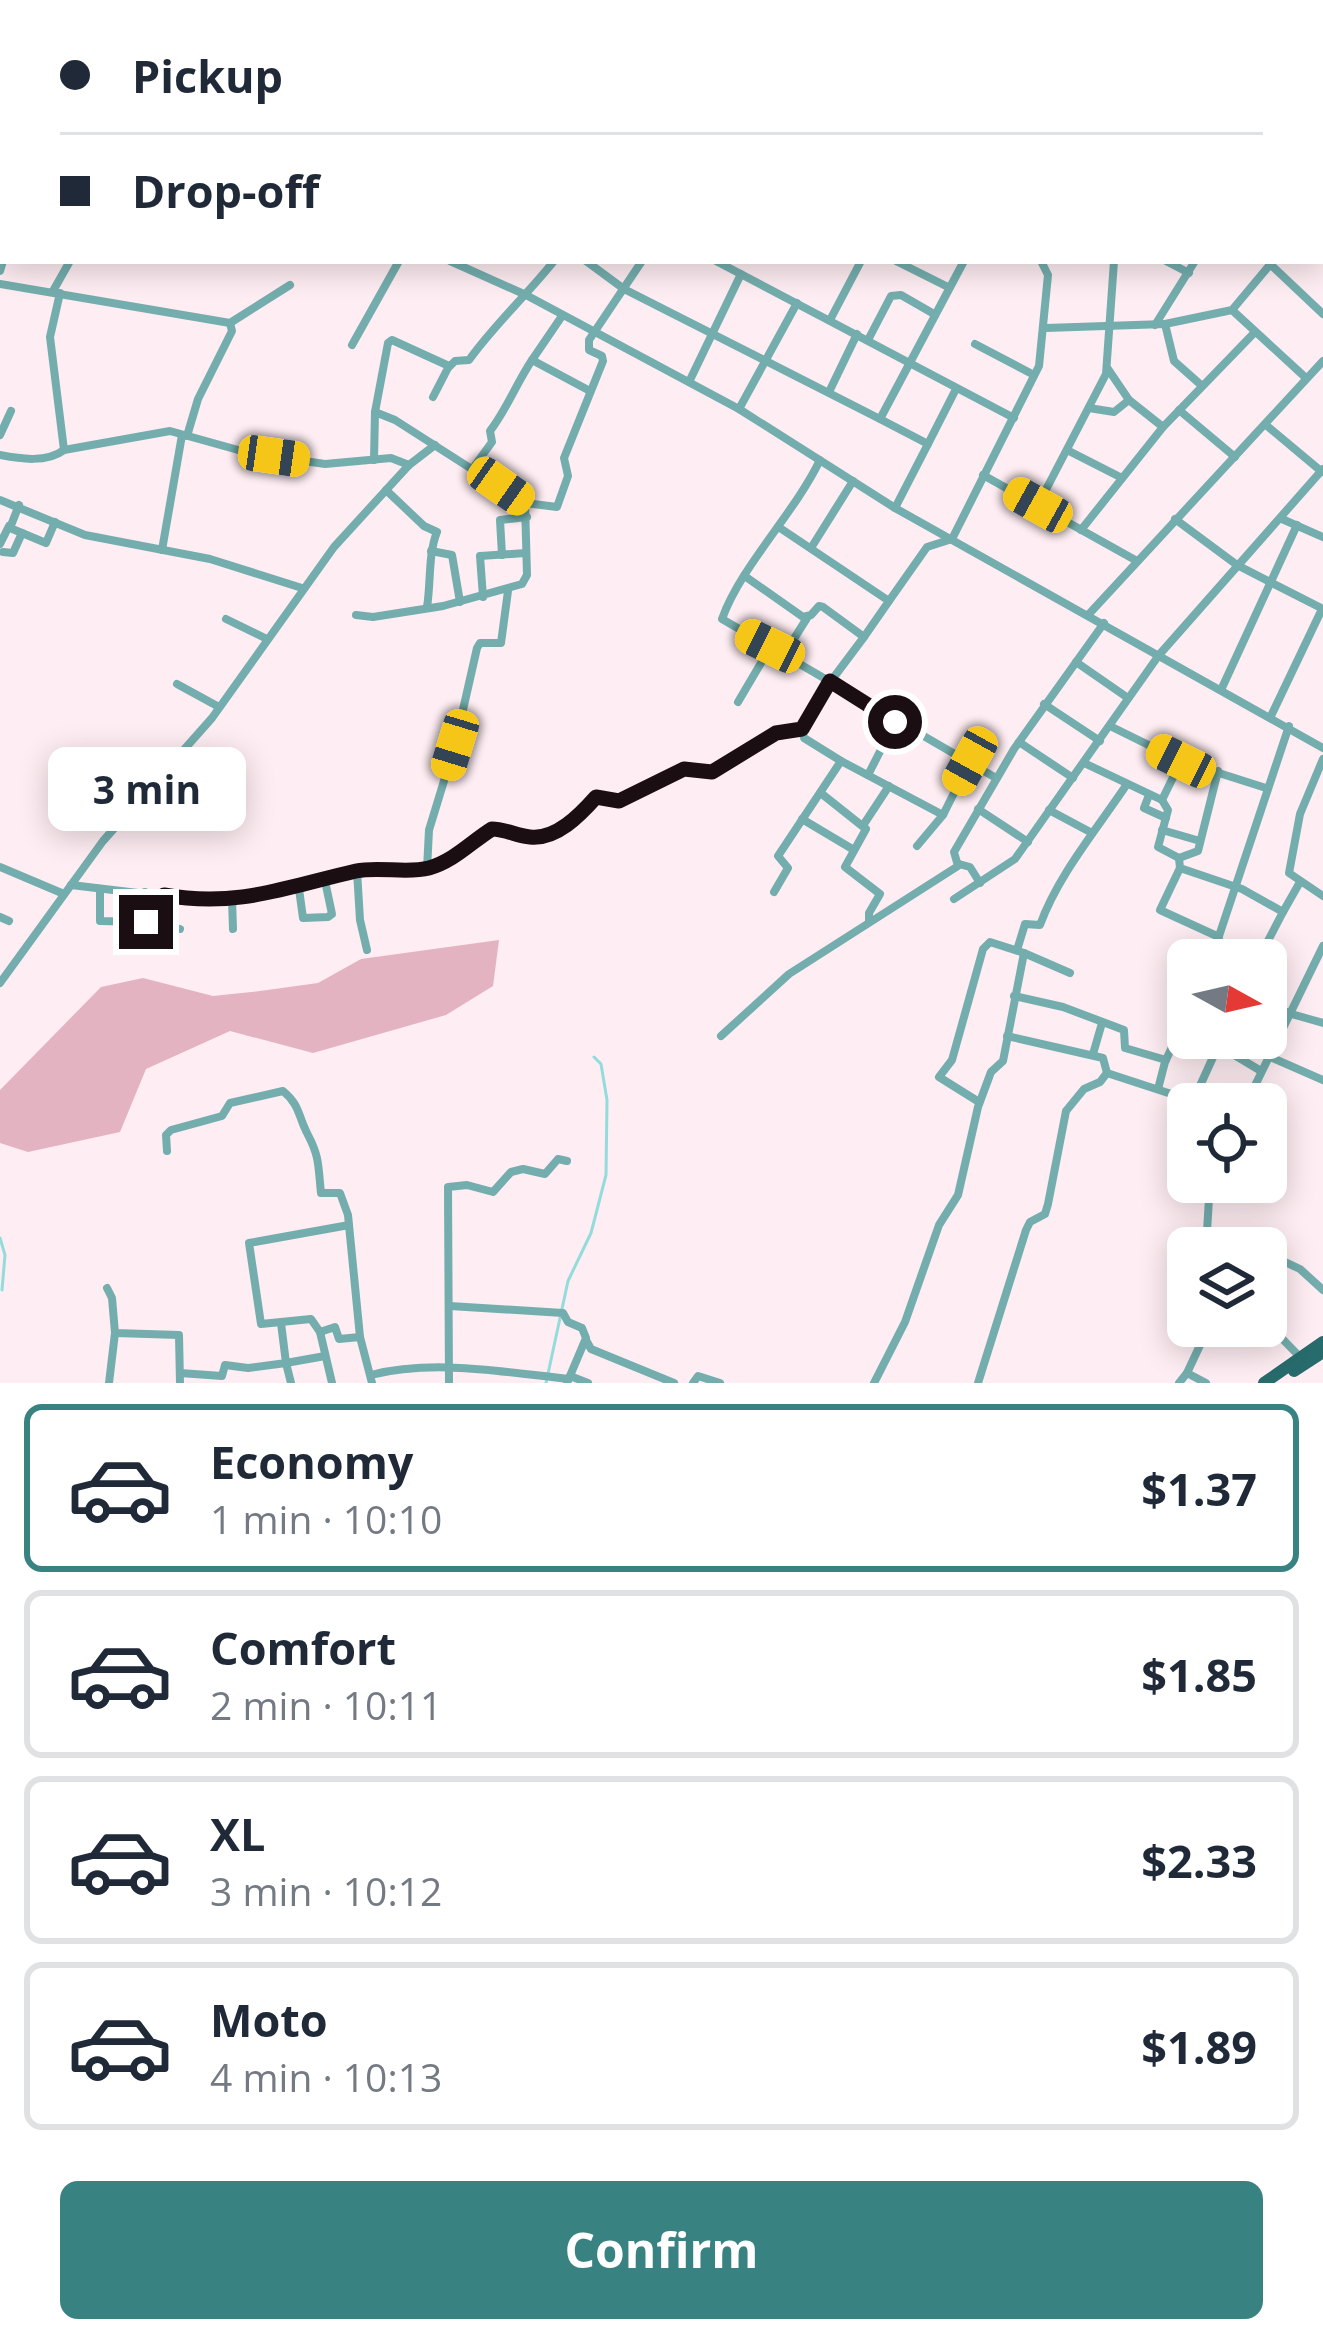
<!DOCTYPE html>
<html lang="en">
<head>
<meta charset="utf-8">
<style>
  :root { --surface:#fff; --page:#f2f2f3; --text:#1f2937; --muted:#747a83; --line:#e0e1e3; --accent:#398282 }
  body { margin:0; font-family:"Open Sans",sans-serif; background:var(--page); color:var(--text); height:100vh; display:flex; flex-direction:column; font-size:45px; white-space:nowrap }
  * { box-sizing:border-box; margin:0 }
  p { font-size:39px; color:var(--muted) }
  .icon { flex:none; width:66px; height:66px; fill:none; stroke:currentColor; stroke-width:2; stroke-linecap:round; stroke-linejoin:round }
  .map { position:relative; height:1383px; overflow:hidden }
  .details { display:flex; flex-direction:column; background:var(--surface); flex:1 }
  .details>* { flex:none }
  .hud { position:absolute; left:0px; top:0px; width:1323px; height:264px; box-shadow:0 6px 30px #0003; display:grid; align-content:center; height:264px; padding:0 60px; background:var(--surface) }
  .needle { width:78px; rotate:98deg }
  .fabs { position:absolute; left:1167px; top:939px; display:grid; gap:24px }
  .fabs a { display:grid; place-items:center; width:120px; height:120px; border-radius:18px; background:var(--surface); box-shadow:0 6px 30px #0003; font-size:60px }
  .end { position:absolute; width:54px; height:54px; margin:-27px; border:15px solid #1b0e12; background:#fff; box-shadow:0 0 0 6px #fff }
  .from { border-radius:50% }
  .bubble { position:absolute; height:84px; border-radius:18px; background:var(--surface); box-shadow:0 6px 30px #0003; font-size:39px; font-weight:700; line-height:84px; text-align:center }
  .car { position:absolute; width:36px; height:72px; margin:-36px -18px; border-radius:15px; box-shadow:0 0 9px 3px #0007; background:linear-gradient(#f5c518 24%,#345 0 40%,#f5c518 0 76%,#345 0 86%,#f5c518 0) }
  .hud b { display:flex; align-items:center; gap:42px; height:114px; font-size:45px }
  .hud b+b { border-top:3px solid var(--line) }
  .hud i { width:30px; height:30px; background:var(--text) }
  ul { padding:21px 0 0; list-style:none }
  li { display:flex; align-items:center; gap:36px; height:168px; margin:0 24px 18px; padding:0 36px; border:6px solid var(--line); border-radius:18px }
  li div { flex:1 }
  li b { display:block; font-size:45px }
  li em { font-style:normal; font-weight:700 }
  li.on { border-color:var(--accent) }
  li>.icon { width:108px; height:108px; stroke-width:1.5 }
  .primary-button { display:flex; gap:24px; margin-top:auto; padding:24px 60px }
  .primary-button a { flex:1; height:138px; border-radius:18px; background:var(--accent); color:#fff; font-size:48px; font-weight:700; line-height:138px; text-align:center }
  .map>svg:first-child { display:block }
  .green { fill:#e4b3c2 }
  .lines { fill:none; stroke-linecap:round; stroke-linejoin:round }
  .stream { stroke:#94dcdc; stroke-width:3 }
  .minor { stroke:#74adad; stroke-width:8 }
  .tertiary { stroke:#74adad; stroke-width:9 }
  .primary { stroke:#276b6c; stroke-width:12 }
  .route { stroke:#1b0e12; stroke-width:15 }
</style>
</head>
<body>
<div class="map">
<svg width="1323" height="1383" viewBox="0 0 1323 1383">
  <rect width="100%" height="100%" fill="#feedf2"/>
  <!-- green -->
  <path class="green" d="M 499,940 L 493,986 L 446,1015 L 313,1053 L 230,1031 L 146,1069 L 120,1132 L 28,1152 L 0,1143 L 0,1090 L 101,987 L 143,978 L 213,996 L 260,991 L 318,983 L 361,959 Z"/>
  <g class="lines">
    <!-- stream -->
    <g class="stream">
      <path d="M 0,1238 L 5,1255 L 2,1290"/>
      <path d="M 546,1383 L 568,1281 L 591,1233 L 606,1175 L 607,1100 L 601,1064 L 594,1057"/>
    </g>
    <!-- minor -->
    <g class="minor">
      <path d="M 86,0 L 91,3"/>
      <path d="M 172,0 L 178,3"/>
      <path d="M 848,0 L 854,3"/>
      <path d="M 965,0 L 970,3"/>
      <path d="M 1062,0 L 1067,3"/>
      <path d="M 133,3 L 135,0"/>
      <path d="M 548,3 L 552,0"/>
      <path d="M 775,3 L 778,0"/>
      <path d="M 923,3 L 925,0"/>
      <path d="M 994,3 L 995,0"/>
      <path d="M 1250,3 L 1252,0"/>
      <path d="M 0,4 L 2,0"/>
      <path d="M 0,90 L 3,84"/>
      <path d="M 0,113 L 3,114"/>
      <path d="M 1320,132 L 1323,134"/>
      <path d="M 0,159 L 3,161"/>
      <path d="M 0,184 L 3,182"/>
      <path d="M 1320,185 L 1323,180"/>
      <path d="M 1320,228 L 1323,232"/>
      <path d="M 0,233 L 3,235"/>
      <path d="M 450,261 L 526,295 L 739,409 L 895,508 L 1323,748"/>
      <path d="M 586,261 L 624,289 L 880,419"/>
      <path d="M 716,261 L 1014,418"/>
      <path d="M 896,261 L 948,287"/>
      <path d="M 1166,261 L 1189,273"/>
      <path d="M 1270,264 L 1323,314"/>
      <path d="M 0,271 L 3,261"/>
      <path d="M 0,284 L 230,323 L 290,285"/>
      <path d="M 53,291 L 70,261"/>
      <path d="M 60,293 L 50,337 L 64,450"/>
      <path d="M 1232,310 L 1306,378"/>
      <path d="M 562,316 L 532,360 L 590,391"/>
      <path d="M 830,320 L 861,261"/>
      <path d="M 1155,325 L 1195,261"/>
      <path d="M 1046,328 L 1165,324"/>
      <path d="M 868,340 L 891,296 L 901,295 L 934,314"/>
      <path d="M 975,344 L 1034,375"/>
      <path d="M 352,345 L 399,261"/>
      <path d="M 449,367 L 455,361 L 469,360 C 495,324 526,296 554,261"/>
      <path d="M 1108,369 L 1129,400 L 1163,427"/>
      <path d="M 689,382 L 741,274"/>
      <path d="M 1201,385 L 1174,361 L 1165,324 L 1232,310 L 1273,261"/>
      <path d="M 829,392 L 857,334"/>
      <path d="M 1089,408 L 1114,412 L 1129,400"/>
      <path d="M 739,409 L 797,303"/>
      <path d="M 1179,410 L 1235,457"/>
      <path d="M 375,412 L 388,343 L 392,340 L 449,366 L 433,397"/>
      <path d="M 1266,425 L 1322,472"/>
      <path d="M 0,435 L 11,411"/>
      <path d="M 187,436 L 198,399 L 232,331 L 230,323"/>
      <path d="M 928,444 L 956,389"/>
      <path d="M 1067,450 L 1122,478"/>
      <path d="M 0,455 C 20,459 47,463 64,450 L 170,431 L 249,453 L 325,464 L 391,458 L 409,465"/>
      <path d="M 374,460 L 375,412 L 395,420 L 525,503 L 557,507 L 568,476 L 564,458 L 603,361 L 602,356 L 589,350 L 589,340 L 642,261"/>
      <path d="M 820,460 C 794,514 741,566 722,619 L 996,778"/>
      <path d="M 473,468 L 492,442 L 490,431 C 507,409 516,384 532,360"/>
      <path d="M 983,475 L 1137,561"/>
      <path d="M 386,490 L 424,526 L 437,532 C 428,554 431,583 427,607"/>
      <path d="M 0,500 L 85,535 L 210,559 L 302,588"/>
      <path d="M 19,505 L 10,528 L 46,543 L 55,522"/>
      <path d="M 1038,505 L 1106,374 L 1114,261"/>
      <path d="M 895,508 L 928,444 L 880,419 L 964,261"/>
      <path d="M 1175,519 L 1237,565 L 1323,609"/>
      <path d="M 1282,519 L 1323,537"/>
      <path d="M 780,528 L 889,601 L 864,637"/>
      <path d="M 1081,530 L 1163,427 L 1255,332"/>
      <path d="M 0,544 L 9,526"/>
      <path d="M 811,548 L 853,481"/>
      <path d="M 162,550 L 182,435"/>
      <path d="M 431,551 L 452,555 L 460,602"/>
      <path d="M 3,552 L 13,553 L 22,533"/>
      <path d="M 502,555 L 500,520 L 527,517"/>
      <path d="M 746,577 L 803,617 L 811,615 L 819,606 L 823,607 L 864,637 L 831,681 L 802,729 L 804,738 L 841,761 L 778,856 L 788,868 L 774,892"/>
      <path d="M 483,597 L 480,556 L 526,553"/>
      <path d="M 889,601 L 927,547 L 952,539 L 1039,366 L 1048,275 L 1041,261"/>
      <path d="M 1089,614 L 1323,361"/>
      <path d="M 356,615 L 373,617 L 443,606 L 522,584 L 527,575 L 525,503"/>
      <path d="M 226,619 L 267,639"/>
      <path d="M 785,653 L 807,618"/>
      <path d="M 1076,662 L 1128,698"/>
      <path d="M 177,684 L 219,707"/>
      <path d="M 1221,690 L 1297,525"/>
      <path d="M 738,702 L 771,646"/>
      <path d="M 1044,704 L 1100,741"/>
      <path d="M 1271,716 L 1322,609"/>
      <path d="M 1110,726 L 1181,761 L 1266,788"/>
      <path d="M 1019,742 L 1073,778"/>
      <path d="M 1323,759 L 1300,814 L 1289,873 L 1323,896"/>
      <path d="M 841,761 L 943,815 L 970,761"/>
      <path d="M 1181,761 L 1162,800 L 1168,810 L 1158,847 L 1179,858 L 1180,868 L 1242,889 L 1283,912 L 1300,882"/>
      <path d="M 1084,763 L 1162,800"/>
      <path d="M 173,765 L 205,791"/>
      <path d="M 868,775 L 895,722"/>
      <path d="M 822,794 L 866,829 L 845,867 L 880,894 L 869,913 L 869,921"/>
      <path d="M 1149,795 L 1144,808 L 1166,818"/>
      <path d="M 978,809 L 1028,842"/>
      <path d="M 1049,810 L 1092,833"/>
      <path d="M 802,819 L 854,850"/>
      <path d="M 864,824 L 889,786"/>
      <path d="M 1162,830 L 1200,841"/>
      <path d="M 917,846 L 943,815"/>
      <path d="M 1179,858 L 1198,851 L 1218,771"/>
      <path d="M 959,864 L 970,867 L 980,883"/>
      <path d="M 0,867 L 64,894"/>
      <path d="M 1180,868 L 1160,910 L 1219,937"/>
      <path d="M 427,869 L 429,830 L 455,745 L 477,648 L 480,643 L 501,643 L 508,591"/>
      <path d="M 357,871 L 360,920 L 367,950"/>
      <path d="M 71,885 L 180,898 L 232,899 L 299,889 L 357,871 L 427,869 L 448,860 L 492,829 L 537,839 L 558,831 L 596,797 L 619,801 L 684,769 L 712,772 L 776,733 L 802,729"/>
      <path d="M 100,889 L 100,921 L 146,922 L 145,892"/>
      <path d="M 299,889 L 303,918 L 328,917 L 332,914 L 325,881"/>
      <path d="M 164,895 L 162,924 L 180,929"/>
      <path d="M 232,899 L 233,929"/>
      <path d="M 954,899 L 1015,859 L 1159,655 L 1323,469"/>
      <path d="M 0,917 L 9,921"/>
      <path d="M 1017,950 L 1025,924 L 1040,925 C 1058,875 1097,829 1127,784"/>
      <path d="M 1211,960 L 1289,726"/>
      <path d="M 1258,960 L 1283,912"/>
      <path d="M 0,983 L 103,841 L 212,718 L 334,547 L 409,465 L 435,445"/>
      <path d="M 1014,996 L 1063,1007 L 1124,1030 L 1125,1048 L 1166,1060"/>
      <path d="M 1266,1000 L 1288,1013 L 1323,1023"/>
      <path d="M 721,1036 L 789,974 L 958,866 L 954,852 L 1014,749 L 1104,623"/>
      <path d="M 1007,1036 L 1103,1058 L 1107,1073"/>
      <path d="M 1206,1038 L 1261,1071"/>
      <path d="M 1093,1054 L 1102,1023"/>
      <path d="M 1268,1056 L 1323,1080"/>
      <path d="M 1158,1089 L 1165,1062 L 1188,1013"/>
      <path d="M 1194,1099 L 1219,1044"/>
      <path d="M 979,1102 L 939,1077 L 952,1060 L 983,949 L 990,942 L 1024,953"/>
      <path d="M 1246,1104 L 1323,946"/>
      <path d="M 167,1151 L 166,1135 L 171,1130 L 222,1116 L 230,1103 L 283,1091 C 300,1105 298,1116 308,1135 C 320,1158 318,1166 321,1193 L 340,1193 L 348,1215 L 360,1337 L 372,1383"/>
      <path d="M 1180,1189 L 1188,1172"/>
      <path d="M 1206,1248 L 1210,1182"/>
      <path d="M 1266,1253 L 1300,1269 L 1323,1290"/>
      <path d="M 107,1288 L 112,1298 L 115,1333 L 179,1335 L 180,1383"/>
      <path d="M 450,1306 L 563,1313 L 568,1322 L 582,1328 L 586,1338 L 567,1383"/>
      <path d="M 1266,1322 L 1300,1357"/>
      <path d="M 320,1332 L 311,1319 L 261,1324 L 249,1243 L 349,1225"/>
      <path d="M 586,1340 L 591,1349 L 674,1383"/>
      <path d="M 180,1373 L 222,1376 L 225,1365 L 248,1368 L 286,1363 L 281,1323"/>
      <path d="M 371,1375 C 433,1359 505,1372 568,1379"/>
      <path d="M 570,1376 L 588,1383"/>
      <path d="M 109,1383 L 115,1333"/>
      <path d="M 291,1383 L 286,1363 L 325,1356"/>
      <path d="M 332,1383 L 320,1332 L 335,1327 L 339,1339 L 360,1337"/>
      <path d="M 449,1383 L 448,1187 L 467,1185 L 493,1192 L 511,1172 L 523,1169 L 545,1174 L 558,1159 L 567,1161"/>
      <path d="M 693,1383 L 698,1376 L 720,1383"/>
      <path d="M 874,1383 L 905,1322 L 939,1225 L 958,1195 L 978,1107 L 991,1072 L 1003,1061 L 1024,953 L 1070,973"/>
      <path d="M 978,1383 L 1026,1230 L 1030,1222 L 1045,1214 L 1048,1204 L 1066,1111 L 1084,1089 L 1100,1082 L 1107,1073 L 1202,1104"/>
      <path d="M 1179,1383 L 1187,1373"/>
      <path d="M 1206,1383 L 1187,1373 L 1209,1326"/>
    </g>
    <!-- tertiary -->
    <g class="tertiary">
      <path d="M 210,3 L 212,0"/>
      <path d="M 0,34 L 3,35"/>
    </g>
    <!-- primary -->
    <g class="primary">
      <path d="M 1294,1371 L 1323,1352"/>
      <path d="M 1264,1383 L 1323,1342"/>
    </g>
  </g>
  <g class="lines">
    <!-- route -->
    <path class="route" d="M 146,922 L 162,924 L 164,895 C 238,908 286,887 356,871 C 380,866 406,874 429,868 C 454,861 471,842 492,829 C 505,829 517,836 530,837 C 556,840 580,815 596,797 L 619,801 L 684,769 L 712,772 L 776,733 L 802,729 L 830,681 L 895,722"/>
  </g>
</svg>
<div class="fabs">
<a><svg class="needle" viewBox="-14 -14 28 28"><path d="M0-13l5 13h-10z" fill="#e53935"/><path d="M0 13l5-13h-10z" fill="#747a83"/></svg></a>
<a><svg class="icon" aria-label="locate" viewBox="0 0 24 24"><circle cx="12" cy="12" r="6"/><path d="M12 2v4M12 18v4M2 12h4M18 12h4"/></svg></a>
<a><svg class="icon" aria-label="layers" viewBox="0 0 24 24"><path d="M12 4l9 5-9 5-9-5zM3 14l9 5 9-5"/></svg></a>
</div>
<i class="end from" style="left:895px;top:722px"></i>
<i class="end" style="left:146px;top:922px"></i>
<div class="bubble" style="left:48px;top:747px;width:198px">3 min</div>
<i class="car" style="left:274px;top:456px;rotate:98deg"></i>
<i class="car" style="left:501px;top:486px;rotate:125deg"></i>
<i class="car" style="left:1038px;top:505px;rotate:299deg"></i>
<i class="car" style="left:770px;top:646px;rotate:296deg"></i>
<i class="car" style="left:455px;top:745px;rotate:197deg"></i>
<i class="car" style="left:970px;top:761px;rotate:209deg"></i>
<i class="car" style="left:1181px;top:761px;rotate:296deg"></i>
<div class="hud">
<b><i class="from"></i>Pickup</b>
<b><i></i>Drop-off</b>
</div>
</div>
<section class="details">
<ul>
<li class="on"><svg class="icon" aria-label="car" viewBox="0 0 24 24"><path d="M5 17H2v-5l4-1 3-4h7l3 4 3 1v5h-3M9 17h6M6 11h13"/><circle cx="7" cy="17" r="2"/><circle cx="17" cy="17" r="2"/></svg><div><b>Economy</b><p>1 min · 10:10</p></div><em>$1.37</em></li>
<li><svg class="icon" aria-label="car" viewBox="0 0 24 24"><path d="M5 17H2v-5l4-1 3-4h7l3 4 3 1v5h-3M9 17h6M6 11h13"/><circle cx="7" cy="17" r="2"/><circle cx="17" cy="17" r="2"/></svg><div><b>Comfort</b><p>2 min · 10:11</p></div><em>$1.85</em></li>
<li><svg class="icon" aria-label="car" viewBox="0 0 24 24"><path d="M5 17H2v-5l4-1 3-4h7l3 4 3 1v5h-3M9 17h6M6 11h13"/><circle cx="7" cy="17" r="2"/><circle cx="17" cy="17" r="2"/></svg><div><b>XL</b><p>3 min · 10:12</p></div><em>$2.33</em></li>
<li><svg class="icon" aria-label="car" viewBox="0 0 24 24"><path d="M5 17H2v-5l4-1 3-4h7l3 4 3 1v5h-3M9 17h6M6 11h13"/><circle cx="7" cy="17" r="2"/><circle cx="17" cy="17" r="2"/></svg><div><b>Moto</b><p>4 min · 10:13</p></div><em>$1.89</em></li>
</ul>
<div class="primary-button"><a>Confirm</a></div>
</section>
</body>
</html>
